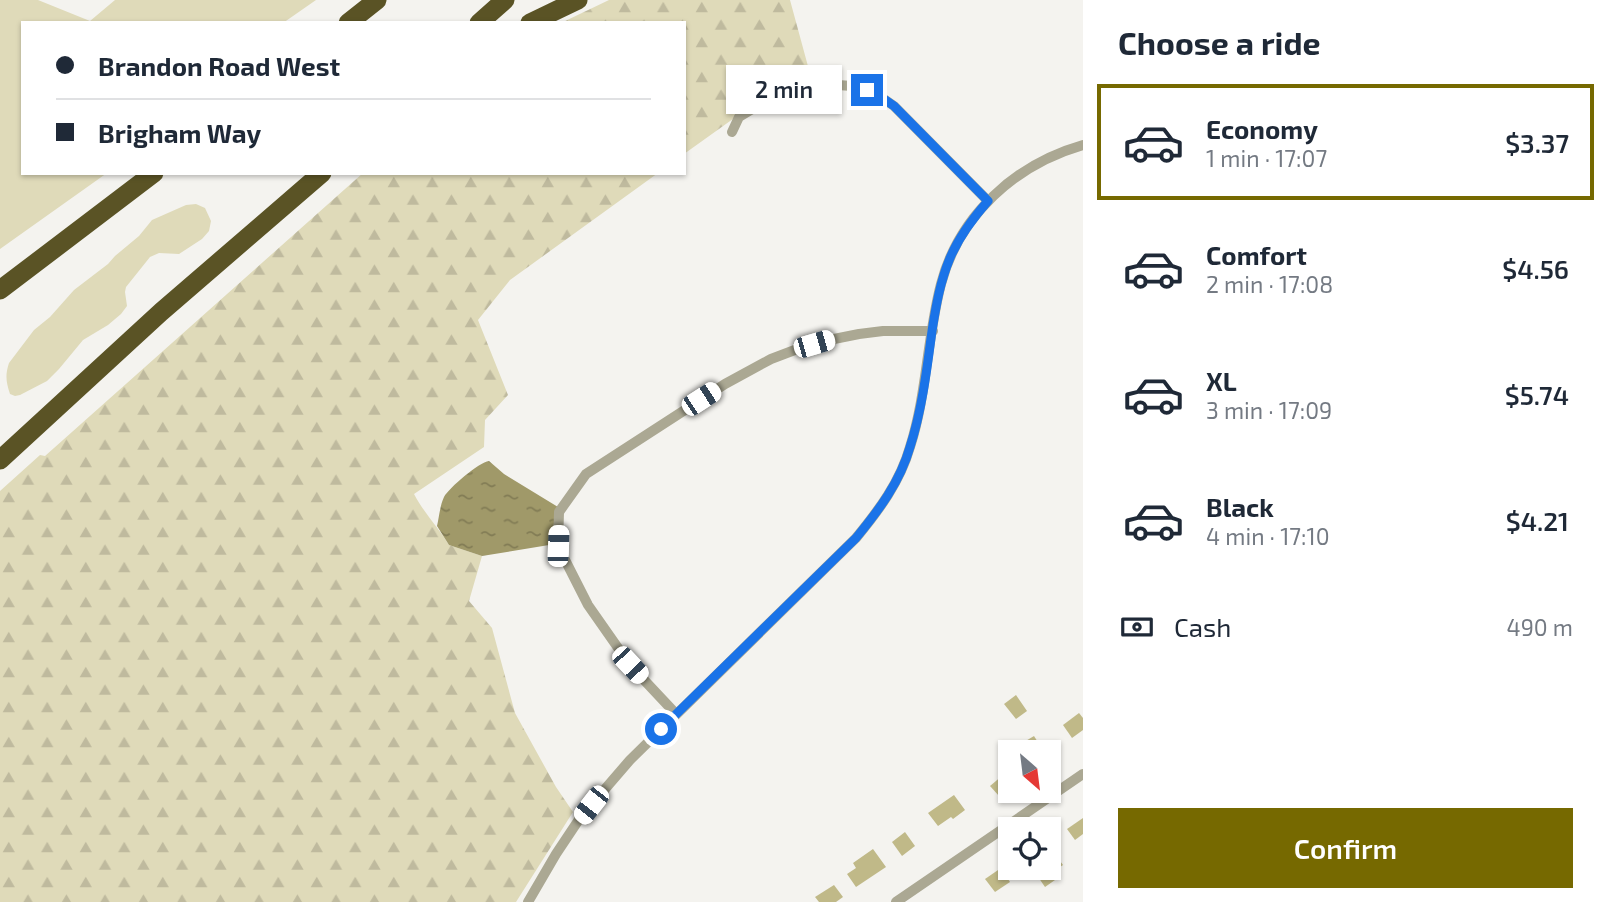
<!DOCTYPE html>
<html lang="en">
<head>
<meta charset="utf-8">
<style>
  :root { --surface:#fff; --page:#f2f2f3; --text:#1f2937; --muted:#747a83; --line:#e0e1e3; --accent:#766900 }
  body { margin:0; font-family:"Exo 2",sans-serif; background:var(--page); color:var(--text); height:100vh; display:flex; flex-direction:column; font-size:26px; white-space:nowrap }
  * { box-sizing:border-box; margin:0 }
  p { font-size:23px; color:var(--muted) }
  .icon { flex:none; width:38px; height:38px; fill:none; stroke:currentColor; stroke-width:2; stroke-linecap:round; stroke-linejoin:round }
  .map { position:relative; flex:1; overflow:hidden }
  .side { display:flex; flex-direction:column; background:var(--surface); width:525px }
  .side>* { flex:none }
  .guide { position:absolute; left:21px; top:21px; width:665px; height:154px; border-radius:0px; box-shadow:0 2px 5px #0004; display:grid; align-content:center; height:154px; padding:0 35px; background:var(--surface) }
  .needle { width:46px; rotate:152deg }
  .tools { position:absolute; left:998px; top:740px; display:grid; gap:14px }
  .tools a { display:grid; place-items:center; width:63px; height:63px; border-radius:0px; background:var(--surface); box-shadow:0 2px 5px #0004; font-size:35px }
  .end { position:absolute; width:32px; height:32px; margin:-16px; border:9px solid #1a73e8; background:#fff; box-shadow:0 0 0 4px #fff }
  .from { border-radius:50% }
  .bubble { position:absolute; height:49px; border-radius:0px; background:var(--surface); box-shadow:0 2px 5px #0004; font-size:23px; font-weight:600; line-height:49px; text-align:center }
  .car { position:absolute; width:21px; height:42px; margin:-21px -10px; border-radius:9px; box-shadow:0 0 5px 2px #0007; background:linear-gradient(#fff 24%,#345 0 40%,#fff 0 76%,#345 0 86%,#fff 0) }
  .guide b { display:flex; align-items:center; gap:24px; height:66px; font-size:26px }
  .guide b+b { border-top:2px solid var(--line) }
  .guide i { width:18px; height:18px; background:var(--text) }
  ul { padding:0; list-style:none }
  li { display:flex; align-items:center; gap:21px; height:116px; margin:0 14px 10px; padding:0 21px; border:4px solid transparent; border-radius:0px }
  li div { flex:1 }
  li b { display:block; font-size:26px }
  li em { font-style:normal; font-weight:600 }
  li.active { border-color:var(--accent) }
  li>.icon { width:63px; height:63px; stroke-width:1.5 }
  h2 { padding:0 35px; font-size:32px; line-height:84px }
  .pay { display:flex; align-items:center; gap:18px; height:77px; padding:0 35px; font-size:26px }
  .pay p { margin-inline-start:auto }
  .cta { display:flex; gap:14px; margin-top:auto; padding:14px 35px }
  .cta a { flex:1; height:80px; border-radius:0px; background:var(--accent); color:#fff; font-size:28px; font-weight:600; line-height:80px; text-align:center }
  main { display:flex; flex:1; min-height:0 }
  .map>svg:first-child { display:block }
  .green { fill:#dfdab9 }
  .forest { fill:url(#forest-firs) }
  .water { fill:url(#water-ripples) }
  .building { fill:#c0b988 }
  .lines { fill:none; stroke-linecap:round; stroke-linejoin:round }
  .minor { stroke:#aba893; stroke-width:10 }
  .motorway { stroke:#5a5325; stroke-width:19 }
  .route { stroke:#1a73e8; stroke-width:9 }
</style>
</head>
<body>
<main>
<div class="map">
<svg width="1083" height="902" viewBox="0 0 1083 902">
  <defs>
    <pattern id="forest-firs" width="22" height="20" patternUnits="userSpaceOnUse" patternTransform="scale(1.75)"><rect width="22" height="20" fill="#dfdab9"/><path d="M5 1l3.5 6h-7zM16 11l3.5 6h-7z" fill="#bfba9e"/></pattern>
    <pattern id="water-ripples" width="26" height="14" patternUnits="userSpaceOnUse" patternTransform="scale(1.75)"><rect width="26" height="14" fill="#a09969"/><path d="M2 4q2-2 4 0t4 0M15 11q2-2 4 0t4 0" fill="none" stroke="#827c55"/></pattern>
  </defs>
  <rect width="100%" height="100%" fill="#f4f3ef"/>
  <!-- green -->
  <g class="green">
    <path d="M 0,0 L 38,0 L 90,21 L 115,0 L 316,0 L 283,23 L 23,23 L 23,173 L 107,173 L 0,249 Z"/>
    <path d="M 196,204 L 205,208 L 211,221 L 209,231 L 202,239 L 179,254 L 159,253 L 150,257 L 126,287 L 125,292 L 127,306 L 121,314 L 108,325 L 83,340 L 59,369 L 47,381 L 20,395 L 15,396 L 10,394 C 6,382 5,375 9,363 L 34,330 L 50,317 L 74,290 L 108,264 L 115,256 L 139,236 L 152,220 L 186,205 Z"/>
  </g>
  <!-- forest -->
  <g class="forest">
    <path d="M 609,0 L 790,0 L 812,81 L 765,96 L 684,154 L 684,23 L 561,23 Z"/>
    <path d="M 363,173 L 658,173 L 510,280 L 478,320 L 508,395 L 485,420 L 484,447 L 414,494 C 424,513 438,527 449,545 L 482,556 L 469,601 L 492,628 L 515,713 L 556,787 L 573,812 L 516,902 L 0,902 L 0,491 L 40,455 L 45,456 Z"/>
  </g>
  <!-- water -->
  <path class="water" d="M 489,461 L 504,474 L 558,507 L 549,545 L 482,556 L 449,545 L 437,526 C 439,518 440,505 444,497 C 449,488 479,462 489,461 Z"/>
  <!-- building -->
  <g class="building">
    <path d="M 1016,695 L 1027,711 L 1016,719 L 1004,704 Z"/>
    <path d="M 1079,713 L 1083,718 L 1083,730 L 1072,738 L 1063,725 Z"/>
    <path d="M 1034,736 L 1041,747 L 1034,752 L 1007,752 Z"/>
    <path d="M 1003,775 L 1010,782 L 1010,787 L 999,796 L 990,786 Z"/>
    <path d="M 954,795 L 965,810 L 953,819 L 951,817 L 938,826 L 928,813 Z"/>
    <path d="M 1083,818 L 1083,834 L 1075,840 L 1067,829 Z"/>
    <path d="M 905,832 L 915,846 L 902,856 L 892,842 Z"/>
    <path d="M 873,849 L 886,867 L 856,887 L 847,874 L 856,868 L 853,863 Z"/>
    <path d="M 1052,850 L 1063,865 L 1051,873 L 1055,880 L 1045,887 L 1032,868 L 1048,868 L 1048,853 Z"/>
    <path d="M 1001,868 L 1010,882 L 995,892 L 985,879 Z"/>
    <path d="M 834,885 L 843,897 L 836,902 L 819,902 L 815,897 Z"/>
  </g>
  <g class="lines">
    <!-- minor -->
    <g class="minor">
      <path d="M 732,132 L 739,117 L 779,93 L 801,85 L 838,85 L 852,86 L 867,90 L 881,97 L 894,106 L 988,201"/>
      <path d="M 676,714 L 630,665 L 588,605 L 558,546 L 559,512 L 586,474 L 725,384 L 771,359 L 800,348 L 829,340 L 859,334 L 883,331 L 933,331"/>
      <path d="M 528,902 L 556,854 L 580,818 L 630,760 L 856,538 C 879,510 900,482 910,447 C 927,394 927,337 941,284 C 959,215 1016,164 1083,145"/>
      <path d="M 896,902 L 1083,774"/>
    </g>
    <!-- motorway -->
    <g class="motorway">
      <path d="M 348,23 L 377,0"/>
      <path d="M 479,23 L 505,0"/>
      <path d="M 530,23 L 578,0"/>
      <path d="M 0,290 L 154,173"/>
      <path d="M 0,460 L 161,312 L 322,173"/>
    </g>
  </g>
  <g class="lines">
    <!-- route -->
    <path class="route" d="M 661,729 L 856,538 C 879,510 900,482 910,447 C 922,410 927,369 932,331 C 936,306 940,282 950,258 C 959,237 973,218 988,201 L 894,106 L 881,97 L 867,90"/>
  </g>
</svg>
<div class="tools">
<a><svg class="needle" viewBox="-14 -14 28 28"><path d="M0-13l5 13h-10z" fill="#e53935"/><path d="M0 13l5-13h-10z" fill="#747a83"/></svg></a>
<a><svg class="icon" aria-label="locate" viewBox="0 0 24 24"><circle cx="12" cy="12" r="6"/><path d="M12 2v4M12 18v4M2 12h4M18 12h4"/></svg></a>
</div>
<i class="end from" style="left:661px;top:729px"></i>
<i class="end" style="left:867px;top:90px"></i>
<div class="bubble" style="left:726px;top:65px;width:116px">2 min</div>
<i class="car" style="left:814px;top:344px;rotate:74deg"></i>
<i class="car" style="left:701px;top:399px;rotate:57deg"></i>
<i class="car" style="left:558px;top:546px;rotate:2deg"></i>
<i class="car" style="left:630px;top:665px;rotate:137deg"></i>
<i class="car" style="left:591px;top:805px;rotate:218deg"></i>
<div class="guide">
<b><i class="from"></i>Brandon Road West</b>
<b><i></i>Brigham Way</b>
</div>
</div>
<section class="side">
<h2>Choose a ride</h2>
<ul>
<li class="active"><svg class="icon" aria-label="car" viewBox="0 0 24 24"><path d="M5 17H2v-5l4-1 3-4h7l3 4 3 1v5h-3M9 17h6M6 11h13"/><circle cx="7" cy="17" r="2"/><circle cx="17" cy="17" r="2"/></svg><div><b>Economy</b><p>1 min · 17:07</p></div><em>$3.37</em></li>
<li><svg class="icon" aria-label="car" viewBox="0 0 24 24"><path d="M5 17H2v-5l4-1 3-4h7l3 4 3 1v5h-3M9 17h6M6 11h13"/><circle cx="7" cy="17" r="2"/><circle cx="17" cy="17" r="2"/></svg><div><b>Comfort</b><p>2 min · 17:08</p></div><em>$4.56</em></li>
<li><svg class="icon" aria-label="car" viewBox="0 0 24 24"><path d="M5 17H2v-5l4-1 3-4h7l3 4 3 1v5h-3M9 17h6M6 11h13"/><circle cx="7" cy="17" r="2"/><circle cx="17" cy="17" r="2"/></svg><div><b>XL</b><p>3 min · 17:09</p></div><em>$5.74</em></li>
<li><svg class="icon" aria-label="car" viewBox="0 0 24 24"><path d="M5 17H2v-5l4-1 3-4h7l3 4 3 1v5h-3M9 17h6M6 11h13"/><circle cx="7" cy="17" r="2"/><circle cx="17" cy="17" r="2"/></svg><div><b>Black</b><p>4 min · 17:10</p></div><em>$4.21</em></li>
</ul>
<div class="pay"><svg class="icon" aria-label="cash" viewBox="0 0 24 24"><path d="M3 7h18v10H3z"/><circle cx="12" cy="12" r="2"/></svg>Cash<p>490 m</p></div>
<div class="cta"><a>Confirm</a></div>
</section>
</main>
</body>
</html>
